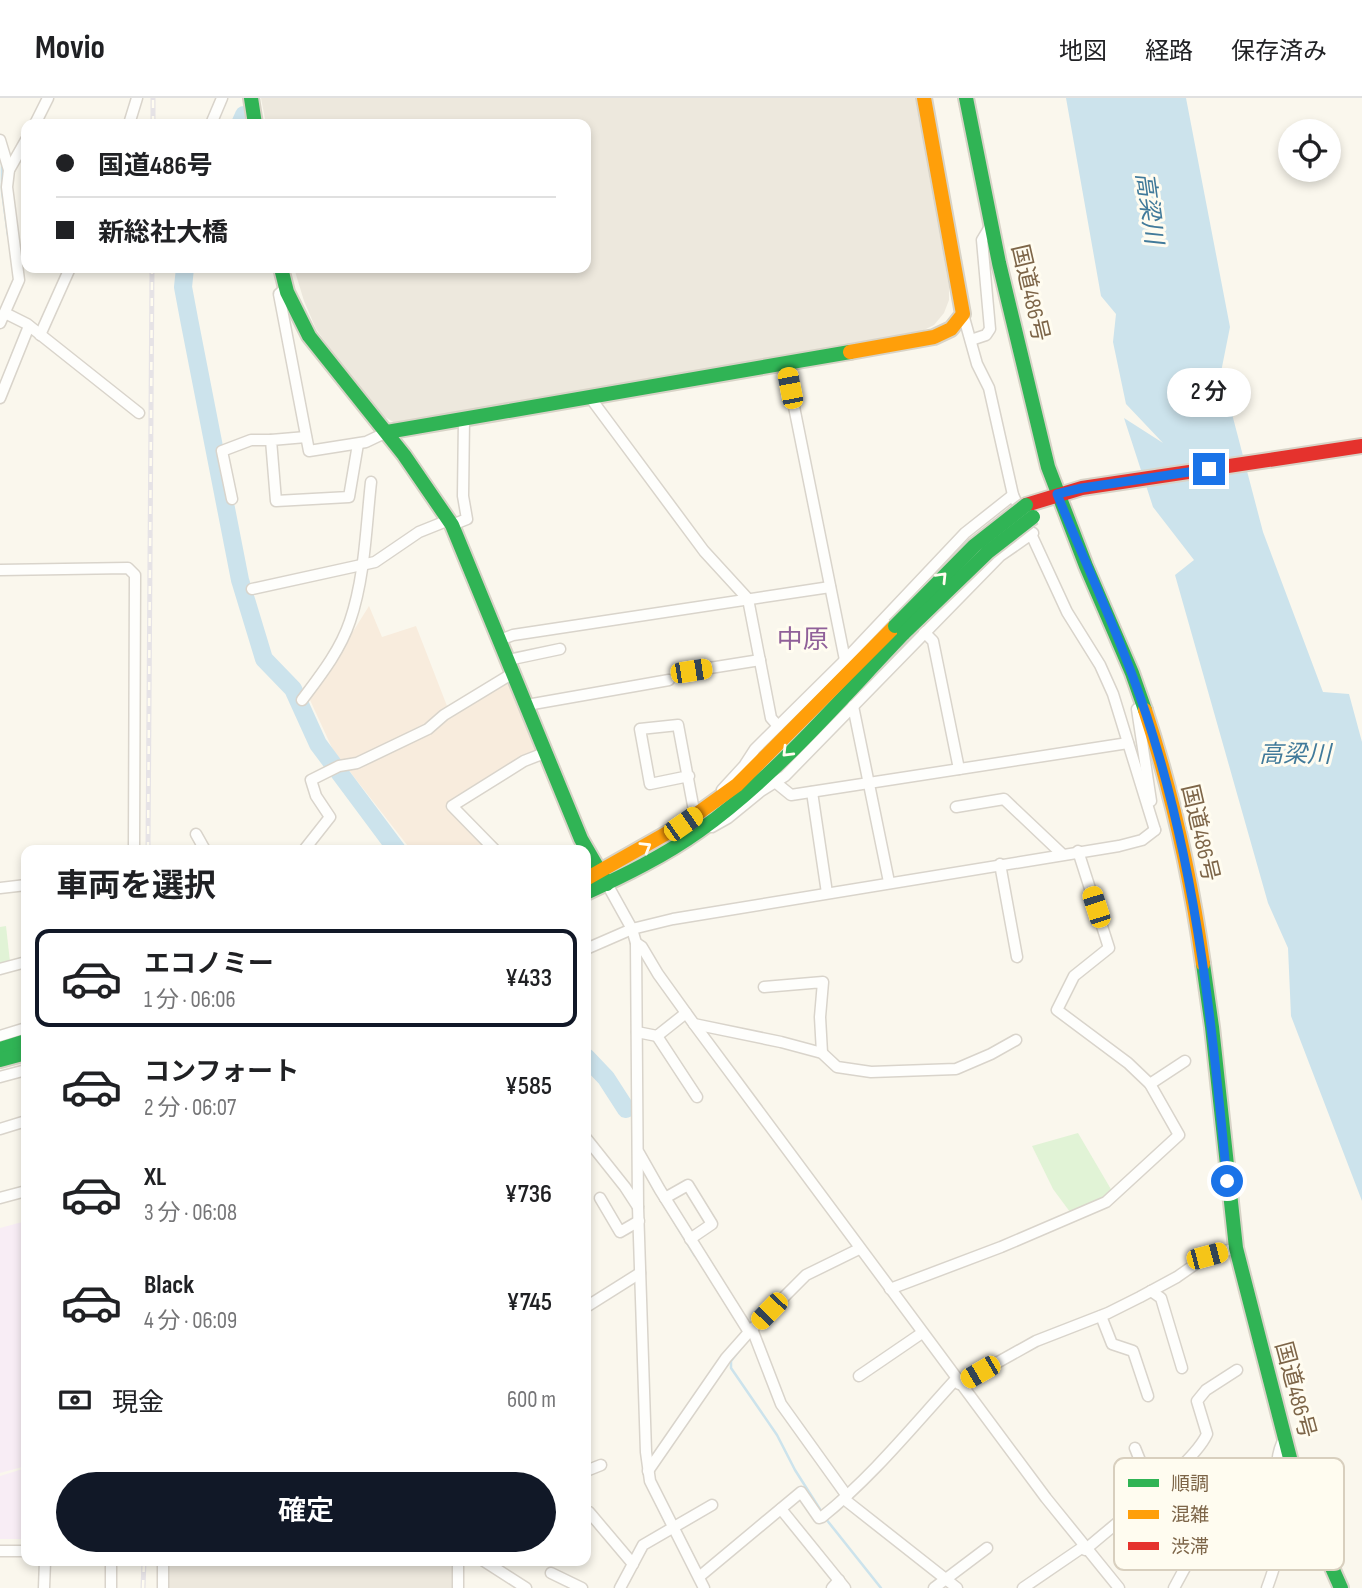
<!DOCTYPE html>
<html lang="ja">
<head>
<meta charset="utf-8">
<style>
  :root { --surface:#fff; --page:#f6f6f6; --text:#202124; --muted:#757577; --line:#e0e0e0; --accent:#111827 }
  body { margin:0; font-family:"Sofia Sans Condensed","Noto Sans JP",sans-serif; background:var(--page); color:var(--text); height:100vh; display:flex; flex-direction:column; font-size:26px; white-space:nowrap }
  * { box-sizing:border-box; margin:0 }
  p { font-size:23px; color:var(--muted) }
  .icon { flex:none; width:38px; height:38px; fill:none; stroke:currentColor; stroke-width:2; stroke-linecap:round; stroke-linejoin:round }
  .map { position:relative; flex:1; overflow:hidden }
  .sheet { position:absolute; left:21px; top:747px; width:570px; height:721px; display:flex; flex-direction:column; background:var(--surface); border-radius:14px; box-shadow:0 4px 10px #0003 }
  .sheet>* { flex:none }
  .guide { position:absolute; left:21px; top:21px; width:570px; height:154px; border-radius:14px; box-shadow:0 4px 10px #0003; display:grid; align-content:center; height:154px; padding:0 35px; background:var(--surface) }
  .controls { position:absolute; left:1278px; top:21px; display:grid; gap:14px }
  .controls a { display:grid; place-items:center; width:63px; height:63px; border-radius:50%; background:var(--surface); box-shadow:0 4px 10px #0003; font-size:35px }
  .end { position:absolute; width:32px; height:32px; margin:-16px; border:9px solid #1a73e8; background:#fff; box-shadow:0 0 0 4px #fff }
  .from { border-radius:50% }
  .bubble { position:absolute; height:49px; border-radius:24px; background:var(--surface); box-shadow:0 4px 10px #0003; font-size:23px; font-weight:600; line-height:49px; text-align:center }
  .car { position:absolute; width:21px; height:42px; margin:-21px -10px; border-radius:9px; box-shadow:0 0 5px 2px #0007; background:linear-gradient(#f5c518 24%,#345 0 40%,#f5c518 0 76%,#345 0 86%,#f5c518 0) }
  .guide b { display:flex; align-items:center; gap:24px; height:66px; font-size:26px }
  .guide b+b { border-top:2px solid var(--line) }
  .guide i { width:18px; height:18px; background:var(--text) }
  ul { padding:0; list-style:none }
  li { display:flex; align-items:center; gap:21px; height:98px; margin:0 14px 10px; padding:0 21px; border:4px solid transparent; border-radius:14px }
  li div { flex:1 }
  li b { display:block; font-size:26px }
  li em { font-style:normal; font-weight:600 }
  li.active { border-color:var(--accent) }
  li>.icon { width:63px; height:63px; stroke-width:1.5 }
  h2 { padding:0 35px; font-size:32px; line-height:84px }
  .pay { display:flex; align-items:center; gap:18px; height:77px; padding:0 35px; font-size:26px }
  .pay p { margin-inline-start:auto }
  .action { display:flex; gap:14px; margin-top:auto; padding:14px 35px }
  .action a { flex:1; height:80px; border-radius:42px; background:var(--accent); color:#fff; font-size:28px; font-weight:600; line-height:80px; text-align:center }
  header { display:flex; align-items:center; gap:42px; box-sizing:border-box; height:98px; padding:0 35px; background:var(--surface); border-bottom:2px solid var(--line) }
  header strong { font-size:33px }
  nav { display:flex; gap:38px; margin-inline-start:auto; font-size:24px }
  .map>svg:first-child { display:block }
  .commercial { fill:#f8ecdd }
  .industrial { fill:#ede8dd }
  .education { fill:#f8edf5 }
  .green { fill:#e1f3d6 }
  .water { fill:#cce3ec }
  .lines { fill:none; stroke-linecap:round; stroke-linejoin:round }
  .stream { stroke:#cce3ec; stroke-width:2.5 }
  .river { stroke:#cce3ec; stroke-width:18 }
  .street-casing { stroke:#d9d4cb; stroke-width:13 }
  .fast-casing { stroke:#d8d3c7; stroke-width:18 }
  .slow-casing { stroke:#d8d3c7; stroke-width:18 }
  .jam-casing { stroke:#d8d3c7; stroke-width:18 }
  .street { stroke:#fefefc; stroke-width:10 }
  .fast { stroke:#30b455; stroke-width:14 }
  .slow { stroke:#ff9f0a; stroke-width:14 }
  .jam { stroke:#e5322d; stroke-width:14 }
  .rail-casing { stroke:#e6e3e6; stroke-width:5 }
  .rail { stroke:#fffcf0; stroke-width:2.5; stroke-dasharray:8; stroke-linecap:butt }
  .fast-bridge-casing { stroke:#d8d3c7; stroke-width:18; stroke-linecap:butt }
  .fast-bridge { stroke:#30b455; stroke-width:14 }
  .oneway { stroke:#fffcf0 }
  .route { stroke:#1a73e8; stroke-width:9 }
  .labels { text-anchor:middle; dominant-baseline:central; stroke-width:6; stroke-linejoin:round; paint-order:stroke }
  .street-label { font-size:23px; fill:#7d6548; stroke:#fffcf0 }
  .water-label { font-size:24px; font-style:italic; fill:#417a9a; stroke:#fffcf0 }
  .quarter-label { font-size:26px; fill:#906099; stroke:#fffcf0 }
  .key { fill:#fffcf0; stroke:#d8cfbe; stroke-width:2 }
  .key-label { font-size:19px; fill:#7d6548 }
</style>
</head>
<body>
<header>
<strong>Movio</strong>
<nav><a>地図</a><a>経路</a><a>保存済み</a></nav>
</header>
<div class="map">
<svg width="1362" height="1490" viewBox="0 0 1362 1490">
  <rect width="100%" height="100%" fill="#faf7ed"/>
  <!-- commercial -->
  <path class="commercial" d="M 369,508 L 382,539 L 416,528 L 447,608 L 507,574 L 541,651 L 453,701 L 504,752 L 411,752 L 333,652 L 310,602 Z"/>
  <!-- industrial -->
  <g class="industrial">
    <path d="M 261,0 L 915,0 L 949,189 L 949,202 L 944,215 L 934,227 L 914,237 L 395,325 L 385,319 L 350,279 L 316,231 L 304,203 L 294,170 L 586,170 L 586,26 L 266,26 Z"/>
    <rect x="167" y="1463" width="287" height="27"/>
  </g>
  <!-- education -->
  <g class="education">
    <path d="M 26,1123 L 26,1368 L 0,1375 L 0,1130 Z"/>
    <path d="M 26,1370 L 26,1441 L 0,1441 L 0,1378 Z"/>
  </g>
  <!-- green -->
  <g class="green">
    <path d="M 6,828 L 10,864 L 0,867 L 0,829 Z"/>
    <path d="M 1078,1035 L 1112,1093 L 1103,1102 L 1073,1118 L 1053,1091 L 1032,1048 Z"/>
  </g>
  <!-- water -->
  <path class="water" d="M 1066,0 L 1186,0 L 1230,229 L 1221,274 L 1263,434 L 1323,594 L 1349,596 L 1362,644 L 1362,1103 L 1291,918 L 1288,850 L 1268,805 L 1175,477 L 1194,462 L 1153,409 L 1124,320 L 1163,345 L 1126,306 L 1113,244 L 1116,216 L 1101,198 Z"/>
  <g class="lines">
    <!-- stream -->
    <g class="stream">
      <path d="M 2,64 L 2,93 L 8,137"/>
      <path d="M 4,279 L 14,252"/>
      <path d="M 651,1086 L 695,1158"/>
      <path d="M 749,1240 L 731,1263 L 731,1270 L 777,1337 L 795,1372 L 823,1416"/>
      <path d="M 826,1421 L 881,1490"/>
    </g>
    <!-- river -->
    <g class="river">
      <path d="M 240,26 L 244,17"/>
      <path d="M 185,170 L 183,189 L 189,221 L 240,482 L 264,561 L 293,591 L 318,646 L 397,752"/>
      <path d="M 586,959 L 606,980 L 626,1011"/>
    </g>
    <!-- street casing -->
    <g class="street-casing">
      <g id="street">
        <path d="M 35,26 L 48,0"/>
        <path d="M 129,26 L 137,0"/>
        <path d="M 211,26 L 222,0"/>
        <path d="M 0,42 L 9,72"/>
        <path d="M 286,190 L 279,196 L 309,353 L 366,344 L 387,334"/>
        <path d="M 5,215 L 27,226 L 139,315"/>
        <path d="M 963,216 L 977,266 L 989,290 L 1013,397 L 1067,514 L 1100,567 L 1113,596 L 1155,732"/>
        <path d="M 0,225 L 19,182 L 7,89 L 9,72 L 26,42"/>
        <path d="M 40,237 L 70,170"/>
        <path d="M 971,242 L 986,237 L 990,231 L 982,142 L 991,127"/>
        <path d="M 785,264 L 845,562"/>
        <path d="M 589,298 L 704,453 L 748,501 L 771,620 L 778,628"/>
        <path d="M 0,300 L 29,228"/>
        <path d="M 306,339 L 271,342 L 276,403 L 349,399 L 358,346"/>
        <path d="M 232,401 L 222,353 L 251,342 L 271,342"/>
        <path d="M 452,427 L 467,421 L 463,398 L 464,321"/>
        <path d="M 0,472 L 128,470 L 135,477 L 134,752"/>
        <path d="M 252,491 L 375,464 L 419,434 L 449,422"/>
        <path d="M 924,534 L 933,543 L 959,671"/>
        <path d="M 500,542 L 513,537 L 830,489"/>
        <path d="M 508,562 L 560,551"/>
        <path d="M 691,573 L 760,562"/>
        <path d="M 302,602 C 320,578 340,553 350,523 C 365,479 366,429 371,384"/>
        <path d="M 527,607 L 669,582"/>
        <path d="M 853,608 L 889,784"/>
        <path d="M 1137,611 L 1151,703"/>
        <path d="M 689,678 L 650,686 L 640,631 L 678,627 L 695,718"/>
        <path d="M 775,684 L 791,697 L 1128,645"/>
        <path d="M 722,692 L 744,668 L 755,651 L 845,562 L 965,435 L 1013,397"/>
        <path d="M 812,694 L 827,795"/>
        <path d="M 956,709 L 1004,701 L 1061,755"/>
        <path d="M 712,729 L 728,720 L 761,693 L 785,678 L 1000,458 L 1033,435"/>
        <path d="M 196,736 L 205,752"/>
        <path d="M 304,752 L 330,719 L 316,698 L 311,682 L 339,668 L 357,665 L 428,631 L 444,617 L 513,575"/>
        <path d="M 495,752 L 452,708 L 524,663 L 547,654"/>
        <path d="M 1000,766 L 1017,859"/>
        <path d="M 607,786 L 632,831 L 636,845 L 638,1109 L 646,1354 L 650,1383 L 704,1490"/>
        <path d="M 0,790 L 26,787"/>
        <path d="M 636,845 L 642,849 L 658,876 L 694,926 L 1046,1400 L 1119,1490"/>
        <path d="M 586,851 L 632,831 L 673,821 L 1119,748 L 1142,742 L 1155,732"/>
        <path d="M 0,871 L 26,864"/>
        <path d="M 764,889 L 823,884 L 820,919 L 822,955"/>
        <path d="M 694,926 L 781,944 L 822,955 L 837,969 L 871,974 L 956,971 L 991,956 L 1016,942"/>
        <path d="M 637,934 L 657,938 L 686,915"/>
        <path d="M 0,938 L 26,930"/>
        <path d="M 657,938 L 697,999"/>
        <path d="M 0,979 L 26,972"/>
        <path d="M 1150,986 L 1185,963"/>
        <path d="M 0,1031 L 26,1023"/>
        <path d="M 586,1040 L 625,1089 L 638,1109"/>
        <path d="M 639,1055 L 660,1092 L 749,1234"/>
        <path d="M 0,1100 L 26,1093"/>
        <path d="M 600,1100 L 620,1134 L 639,1123"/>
        <path d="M 665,1100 L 688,1087 L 712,1126 L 690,1141"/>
        <path d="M 890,1191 L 1001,1149 L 1106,1104 L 1179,1037 L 1150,986 L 1128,965 L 1057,912 L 1074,878 L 1109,850 L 1078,753"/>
        <path d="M 1151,1193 L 1161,1200 L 1182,1270"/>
        <path d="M 586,1209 L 640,1175"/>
        <path d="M 1101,1218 L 1112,1246 L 1133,1253 L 1148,1298"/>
        <path d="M 752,1231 L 781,1306 L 847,1398"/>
        <path d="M 859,1278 L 922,1235"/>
        <path d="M 959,1286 L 1036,1243 L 1108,1215 L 1140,1199 L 1177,1179 L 1207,1158 L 1236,1150"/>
        <path d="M 1135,1350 L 1149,1385 L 1206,1431 L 1174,1490"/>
        <path d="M 586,1373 L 601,1367"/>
        <path d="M 648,1373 L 726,1260 L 749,1234 L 806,1177 L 859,1151"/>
        <path d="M 844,1401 L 957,1490"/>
        <path d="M 781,1411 L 845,1490"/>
        <path d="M 586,1416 L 589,1414 L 633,1466"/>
        <path d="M 1085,1452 C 1113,1427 1194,1366 1207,1336 L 1197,1303 L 1206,1292 L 1237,1272"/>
        <path d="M 0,1453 L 26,1453"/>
        <path d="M 163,1463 L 163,1490"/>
        <path d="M 484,1463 L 526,1490"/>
        <path d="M 551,1475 L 582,1490"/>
        <path d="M 699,1479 L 801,1394 L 819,1420 L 822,1419 C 872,1379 913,1328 956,1281"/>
        <path d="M 44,1490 L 45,1463"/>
        <path d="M 111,1490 L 111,1463"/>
        <path d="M 458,1490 L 458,1463"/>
        <path d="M 620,1490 L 643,1447 L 712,1407"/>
        <path d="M 832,1490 L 839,1482"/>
        <path d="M 934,1490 L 987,1450"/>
        <path d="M 1023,1490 L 1083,1449"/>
        <path d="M 1267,1490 C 1276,1466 1283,1442 1281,1416 C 1280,1392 1272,1368 1282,1345"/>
      </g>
    </g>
    <!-- fast casing -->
    <g class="fast-casing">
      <g id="fast">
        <path d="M 251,0 L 255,26"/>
        <path d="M 966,0 L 999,165 L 1048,369 L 1086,468 L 1132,575 L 1145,612"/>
        <path d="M 281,170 L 287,194 L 309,238 L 404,357 L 452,427 L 581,741 L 607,786"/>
        <path d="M 387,334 L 850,254"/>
        <path d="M 586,795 C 625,777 664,758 699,733 C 776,678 839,603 904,535"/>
        <path d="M 1203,866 L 1212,929 L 1236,1150 L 1299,1395 L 1341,1490"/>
        <path d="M 0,951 L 26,943"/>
        <path d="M 0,962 L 26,955"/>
      </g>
    </g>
    <!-- slow casing -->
    <g class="slow-casing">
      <g id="slow">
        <path d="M 850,254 L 934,239 L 951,231 L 963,216 L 924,0"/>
        <path d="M 1145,612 C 1172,694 1191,781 1203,866"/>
        <path d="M 586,781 L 683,726 L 737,687 L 895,528"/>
      </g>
    </g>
    <!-- jam casing -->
    <g class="jam-casing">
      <path id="jam" d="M 1026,407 L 1082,390 L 1362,348"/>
    </g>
    <!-- street -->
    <use href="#street" class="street"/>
    <!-- fast -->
    <use href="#fast" class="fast"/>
    <!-- slow -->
    <use href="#slow" class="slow"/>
    <!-- jam -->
    <use href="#jam" class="jam"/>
    <!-- rail casing -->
    <g class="rail-casing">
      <g id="rail">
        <path d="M 153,26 L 153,0"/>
        <path d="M 148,752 L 152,170"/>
        <path d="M 143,1490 L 144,1463"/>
      </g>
    </g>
    <!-- rail -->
    <use href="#rail" class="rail"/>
    <!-- fast-bridge casing -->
    <g class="fast-bridge-casing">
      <g id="fast-bridge">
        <path d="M 895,528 L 974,448 L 1026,407"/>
        <path d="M 904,535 L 988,454 L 1033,419"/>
      </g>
    </g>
    <!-- fast-bridge -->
    <use href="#fast-bridge" class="fast-bridge"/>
  </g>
  <!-- one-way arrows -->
  <defs><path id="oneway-chevron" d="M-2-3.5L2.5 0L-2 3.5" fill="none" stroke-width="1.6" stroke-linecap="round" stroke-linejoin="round" transform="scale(1.75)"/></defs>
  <g class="oneway">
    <use href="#oneway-chevron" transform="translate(942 479) rotate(-46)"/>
    <use href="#oneway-chevron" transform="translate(787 654) rotate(135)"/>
    <use href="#oneway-chevron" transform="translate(646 749) rotate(-31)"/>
  </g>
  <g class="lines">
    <!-- route -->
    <path class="route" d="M 1209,371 L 1082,390 L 1057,396 C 1090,477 1128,555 1153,638 C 1198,783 1213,933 1227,1083"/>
  </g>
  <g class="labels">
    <!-- street labels -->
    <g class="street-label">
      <text transform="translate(1030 195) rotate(77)">国道486号</text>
      <text transform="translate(1200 735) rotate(77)">国道486号</text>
      <text transform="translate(1295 1292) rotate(75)">国道486号</text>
    </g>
    <!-- water labels -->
    <g class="water-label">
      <text transform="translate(1149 110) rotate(82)">高梁川</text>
      <text x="1295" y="656">高梁川</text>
    </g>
    <!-- quarter labels -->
    <g class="quarter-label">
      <text x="803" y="542">中原</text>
    </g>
  </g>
  <!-- legend -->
  <rect x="1114" y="1360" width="230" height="112" rx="10" class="key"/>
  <rect x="1128" y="1381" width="31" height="8" fill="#30b455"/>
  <rect x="1128" y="1412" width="31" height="9" fill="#ff9f0a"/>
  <rect x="1128" y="1444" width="31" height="8" fill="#e5322d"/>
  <g class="key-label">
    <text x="1171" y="1392">順調</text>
    <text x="1171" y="1423">混雑</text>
    <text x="1171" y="1455">渋滞</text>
  </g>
</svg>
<div class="controls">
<a><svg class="icon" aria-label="locate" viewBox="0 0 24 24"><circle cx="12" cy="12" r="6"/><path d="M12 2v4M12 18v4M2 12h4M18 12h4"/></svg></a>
</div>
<i class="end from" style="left:1227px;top:1083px"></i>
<i class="end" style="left:1209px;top:371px"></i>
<div class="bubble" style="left:1167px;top:270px;width:84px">2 分</div>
<i class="car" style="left:790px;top:290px;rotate:349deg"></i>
<i class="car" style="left:691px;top:573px;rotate:81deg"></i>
<i class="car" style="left:683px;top:726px;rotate:55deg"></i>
<i class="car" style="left:1096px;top:809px;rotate:342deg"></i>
<i class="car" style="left:1207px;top:1158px;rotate:75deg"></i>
<i class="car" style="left:769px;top:1213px;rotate:224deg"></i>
<i class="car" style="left:980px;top:1274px;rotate:240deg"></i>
<div class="guide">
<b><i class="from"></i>国道486号</b>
<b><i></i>新総社大橋</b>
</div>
<section class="sheet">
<h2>車両を選択</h2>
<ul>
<li class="active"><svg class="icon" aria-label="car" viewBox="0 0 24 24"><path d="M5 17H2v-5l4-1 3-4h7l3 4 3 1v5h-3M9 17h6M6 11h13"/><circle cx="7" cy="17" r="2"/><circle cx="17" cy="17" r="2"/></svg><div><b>エコノミー</b><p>1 分 · 06:06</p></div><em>¥433</em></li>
<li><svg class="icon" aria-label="car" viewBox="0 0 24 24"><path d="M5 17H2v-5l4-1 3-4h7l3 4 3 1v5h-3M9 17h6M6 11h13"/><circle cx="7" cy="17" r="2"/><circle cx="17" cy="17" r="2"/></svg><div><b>コンフォート</b><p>2 分 · 06:07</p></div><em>¥585</em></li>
<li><svg class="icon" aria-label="car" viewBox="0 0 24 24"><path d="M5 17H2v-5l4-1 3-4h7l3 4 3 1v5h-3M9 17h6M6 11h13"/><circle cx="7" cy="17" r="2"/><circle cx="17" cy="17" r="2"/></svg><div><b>XL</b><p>3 分 · 06:08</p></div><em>¥736</em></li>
<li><svg class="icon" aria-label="car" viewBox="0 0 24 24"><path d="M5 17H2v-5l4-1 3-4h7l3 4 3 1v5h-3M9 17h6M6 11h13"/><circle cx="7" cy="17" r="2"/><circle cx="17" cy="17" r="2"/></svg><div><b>Black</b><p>4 分 · 06:09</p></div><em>¥745</em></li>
</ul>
<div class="pay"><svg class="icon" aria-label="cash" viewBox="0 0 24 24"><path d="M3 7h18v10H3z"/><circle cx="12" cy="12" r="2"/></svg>現金<p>600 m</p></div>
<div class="action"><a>確定</a></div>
</section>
</div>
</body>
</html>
